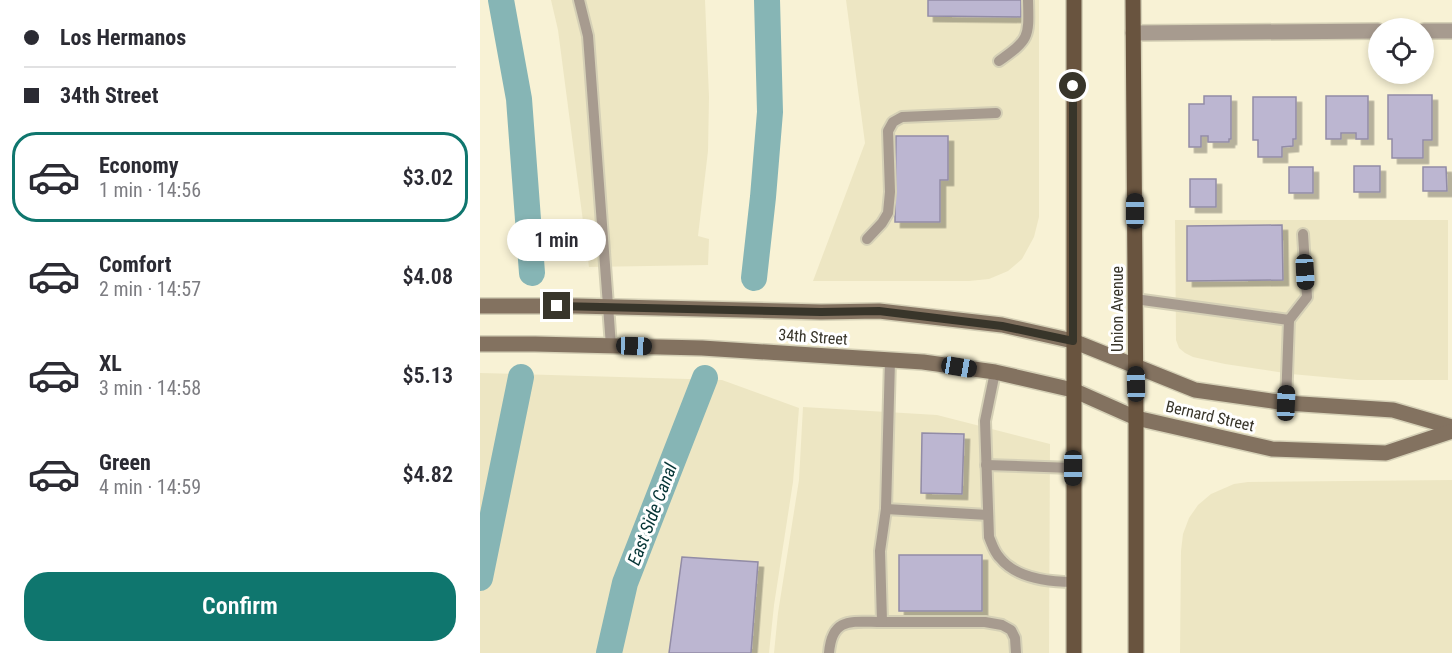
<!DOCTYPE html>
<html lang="en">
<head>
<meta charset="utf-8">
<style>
  :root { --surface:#fff; --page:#f2f2f3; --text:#2b2b33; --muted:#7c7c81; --line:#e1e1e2; --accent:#0f766e }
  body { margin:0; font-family:"Roboto Condensed",sans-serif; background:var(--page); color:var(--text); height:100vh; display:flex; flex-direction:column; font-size:22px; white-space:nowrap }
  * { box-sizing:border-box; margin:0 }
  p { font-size:20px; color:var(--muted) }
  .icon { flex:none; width:33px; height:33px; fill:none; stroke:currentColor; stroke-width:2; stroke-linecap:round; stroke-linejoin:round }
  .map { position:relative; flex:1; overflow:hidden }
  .panel { display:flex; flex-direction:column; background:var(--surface); width:480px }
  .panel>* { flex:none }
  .banner { display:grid; align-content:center; height:132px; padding:0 24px; background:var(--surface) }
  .controls { position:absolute; left:888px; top:18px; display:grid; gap:12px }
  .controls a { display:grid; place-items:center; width:66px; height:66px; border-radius:50%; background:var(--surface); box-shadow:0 3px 9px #0003; font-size:30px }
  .end { position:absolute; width:27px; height:27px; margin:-14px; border:8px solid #38352a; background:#fff; box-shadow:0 0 0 3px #fff }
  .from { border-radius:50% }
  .bubble { position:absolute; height:42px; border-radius:21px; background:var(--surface); box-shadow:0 3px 9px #0003; font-size:20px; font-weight:600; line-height:42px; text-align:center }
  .car { position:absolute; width:18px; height:36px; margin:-18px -9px; border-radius:8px; box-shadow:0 0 4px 2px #0007; background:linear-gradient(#222 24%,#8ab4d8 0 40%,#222 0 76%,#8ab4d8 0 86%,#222 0) }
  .banner b { display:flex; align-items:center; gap:21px; height:57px; font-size:22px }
  .banner b+b { border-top:2px solid var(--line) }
  .banner i { width:15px; height:15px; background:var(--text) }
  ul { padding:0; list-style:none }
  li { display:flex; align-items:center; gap:18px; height:90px; margin:0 12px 9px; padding:0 12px; border:3px solid transparent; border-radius:24px }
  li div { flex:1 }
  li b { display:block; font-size:22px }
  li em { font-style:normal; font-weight:600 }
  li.current { border-color:var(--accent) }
  li>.icon { width:54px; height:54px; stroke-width:1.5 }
  .primary-button { display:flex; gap:12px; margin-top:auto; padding:12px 24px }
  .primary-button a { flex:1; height:69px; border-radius:24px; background:var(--accent); color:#fff; font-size:24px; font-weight:600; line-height:69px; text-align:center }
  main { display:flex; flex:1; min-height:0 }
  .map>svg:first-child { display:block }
  .built { fill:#ede6c3 }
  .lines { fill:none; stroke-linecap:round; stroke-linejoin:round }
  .canal { stroke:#86b5b5; stroke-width:26 }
  .building { fill:#bcb6d1; stroke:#928ca6; stroke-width:1.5; filter:url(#shadow) }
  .lane-casing { stroke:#d5d0b6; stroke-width:14 }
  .street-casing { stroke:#d5d0b6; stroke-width:18 }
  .secondary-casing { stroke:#d5d0b6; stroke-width:18 }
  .primary-casing { stroke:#d5d0b6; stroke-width:18 }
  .lane { stroke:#a79b8f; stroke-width:10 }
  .street { stroke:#a79b8f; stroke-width:15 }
  .secondary { stroke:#837260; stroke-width:15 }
  .primary { stroke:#69543f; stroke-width:15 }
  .route { stroke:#38352a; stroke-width:8 }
  .labels { text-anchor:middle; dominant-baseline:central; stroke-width:6; stroke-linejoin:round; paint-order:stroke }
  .street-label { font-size:16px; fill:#38352a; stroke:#fff }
  .water-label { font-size:18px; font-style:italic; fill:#053435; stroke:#fff }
</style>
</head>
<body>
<main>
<section class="panel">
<div class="banner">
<b><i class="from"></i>Los Hermanos</b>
<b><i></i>34th Street</b>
</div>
<ul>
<li class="current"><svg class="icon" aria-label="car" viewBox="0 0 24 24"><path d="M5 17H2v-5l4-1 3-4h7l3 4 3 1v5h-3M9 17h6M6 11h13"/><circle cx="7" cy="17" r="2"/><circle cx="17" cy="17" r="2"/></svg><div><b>Economy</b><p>1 min · 14:56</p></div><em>$3.02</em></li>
<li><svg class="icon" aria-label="car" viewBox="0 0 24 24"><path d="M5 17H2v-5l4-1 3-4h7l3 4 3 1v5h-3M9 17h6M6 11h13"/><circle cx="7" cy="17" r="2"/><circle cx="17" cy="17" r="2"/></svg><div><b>Comfort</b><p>2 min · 14:57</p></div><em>$4.08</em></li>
<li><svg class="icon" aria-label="car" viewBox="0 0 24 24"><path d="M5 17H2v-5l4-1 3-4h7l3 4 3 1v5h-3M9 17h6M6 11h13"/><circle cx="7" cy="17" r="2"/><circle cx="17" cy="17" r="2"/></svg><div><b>XL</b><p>3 min · 14:58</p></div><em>$5.13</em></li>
<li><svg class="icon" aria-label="car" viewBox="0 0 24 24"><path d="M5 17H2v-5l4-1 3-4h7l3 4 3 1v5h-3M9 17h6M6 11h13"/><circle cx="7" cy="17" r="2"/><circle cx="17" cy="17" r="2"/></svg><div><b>Green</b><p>4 min · 14:59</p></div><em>$4.82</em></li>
</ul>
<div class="primary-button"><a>Confirm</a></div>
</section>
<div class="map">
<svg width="972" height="653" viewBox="0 0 972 653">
  <defs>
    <filter id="shadow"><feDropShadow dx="5.5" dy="5.5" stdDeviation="0" flood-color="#0004"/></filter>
  </defs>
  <rect width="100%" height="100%" fill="#f8f2d5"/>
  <!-- built -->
  <g class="built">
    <path d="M 71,0 L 225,0 L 229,97 L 228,151 L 218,236 L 229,239 L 228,265 L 109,267 L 78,30 Z"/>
    <path d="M 366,0 L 559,0 L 559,217 L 554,237 L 542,259 L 528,271 L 509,279 L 489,281 L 333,281 L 385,143 Z"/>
    <path d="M 695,220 L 968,220 L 968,380 L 877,380 L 811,374 L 745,364 L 713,357 L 705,353 L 699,348 L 696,340 Z"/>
    <path d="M 0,373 L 242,380 L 319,408 L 313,482 L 294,605 L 289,653 L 0,653 Z"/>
    <path d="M 323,407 L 457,415 L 570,444 L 569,653 L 294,653 L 298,613 L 319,480 Z"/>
    <path d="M 972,480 L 972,653 L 700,653 L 701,551 L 703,534 L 709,518 L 718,505 L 731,494 L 754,484 L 768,482 Z"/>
  </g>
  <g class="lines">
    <!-- canal -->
    <g class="canal">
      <path d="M 21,0 L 39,99 L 52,273"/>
      <path d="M 274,278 L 283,197 L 290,112 L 287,0"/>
      <path d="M 0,578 L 41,377"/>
      <path d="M 129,653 L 145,583 L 225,378"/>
    </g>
  </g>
  <!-- building -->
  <g class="building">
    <path d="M 448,0 L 541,0 L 541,17 L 448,16 Z"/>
    <path d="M 908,95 L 952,95 L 952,140 L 943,140 L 943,158 L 912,158 L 912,139 L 908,139 Z"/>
    <path d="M 724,96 L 751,96 L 751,139 L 749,139 L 749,142 L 728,142 L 728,136 L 721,136 L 721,147 L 709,147 L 709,104 L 724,104 Z"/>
    <path d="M 846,96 L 888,96 L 888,139 L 876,139 L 876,133 L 861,133 L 861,139 L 846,139 Z"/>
    <path d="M 773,97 L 816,97 L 816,139 L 813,139 L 813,146 L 802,147 L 802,157 L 778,157 L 778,140 L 773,140 Z"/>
    <path d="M 416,136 L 468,136 L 468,180 L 460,180 L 460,222 L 415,222 Z"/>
    <rect x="874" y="166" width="26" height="26"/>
    <rect x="809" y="167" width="24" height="26"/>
    <path d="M 943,167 L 966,167 L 967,191 L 943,191 Z"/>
    <rect x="710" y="179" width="26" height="28"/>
    <path d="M 802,225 L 803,280 L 707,281 L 707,226 Z"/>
    <path d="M 442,433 L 484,434 L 482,494 L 441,493 Z"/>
    <rect x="419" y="555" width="83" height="56"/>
    <path d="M 202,557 L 278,562 L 271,653 L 189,653 Z"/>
  </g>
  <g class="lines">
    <!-- lane casing -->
    <g class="lane-casing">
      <g id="lane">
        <path d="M 99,0 L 108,36 L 131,346"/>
        <path d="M 519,61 C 550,39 549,37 548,0"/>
        <path d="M 387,239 L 402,223 L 408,213 L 410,192 L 408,131 L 413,122 L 422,117 L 516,113"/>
        <path d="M 655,299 L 809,320 L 806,403"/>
        <path d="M 809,320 L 827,297 L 823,234"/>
        <path d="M 515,372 L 505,421 L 509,537 C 512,544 514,552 520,558 C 536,578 569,582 593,582"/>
        <path d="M 506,465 L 593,468"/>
        <path d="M 406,509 L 508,515"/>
        <path d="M 402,622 L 505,622 L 522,625 L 531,630 L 535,638 L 536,653"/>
        <path d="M 349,653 C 352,616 372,622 402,622 L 400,551 L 406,509 L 410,360"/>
      </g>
    </g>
    <!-- street casing -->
    <g class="street-casing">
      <g id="street">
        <path d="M 944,31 L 972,31"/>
        <path d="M 653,33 L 898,31"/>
      </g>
    </g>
    <!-- secondary casing -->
    <g class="secondary-casing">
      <g id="secondary">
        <path d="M 0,306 L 96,306 L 341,312 L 399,311 L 522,325 L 593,341 L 715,390 L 806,403 L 913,410 L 972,427"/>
        <path d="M 0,344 L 55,344 L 222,348 L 443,362 L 515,372 L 593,390 L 656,418 L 792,449 L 906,453 L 972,431"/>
      </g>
    </g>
    <!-- primary casing -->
    <g class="primary-casing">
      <g id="primary">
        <path d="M 653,0 L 656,418 L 656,653"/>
        <path d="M 594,653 L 594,0"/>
      </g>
    </g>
    <!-- lane -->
    <use href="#lane" class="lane"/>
    <!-- street -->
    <use href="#street" class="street"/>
    <!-- secondary -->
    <use href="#secondary" class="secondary"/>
    <!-- primary -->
    <use href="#primary" class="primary"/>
  </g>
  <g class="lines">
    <!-- route -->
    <path class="route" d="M 77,306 L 341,312 L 399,311 L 522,326 L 593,341 L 593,86"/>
  </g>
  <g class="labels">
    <!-- street labels -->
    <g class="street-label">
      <text transform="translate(637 309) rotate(-90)">Union Avenue</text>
      <text transform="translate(333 337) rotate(4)">34th Street</text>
      <text transform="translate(730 416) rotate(13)">Bernard Street</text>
    </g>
    <!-- water labels -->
    <g class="water-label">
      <text transform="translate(172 514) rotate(-69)">East Side Canal</text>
    </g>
  </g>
</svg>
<div class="controls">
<a><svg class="icon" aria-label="locate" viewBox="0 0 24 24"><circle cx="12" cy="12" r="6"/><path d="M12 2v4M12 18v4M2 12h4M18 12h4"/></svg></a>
</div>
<i class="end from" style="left:593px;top:86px"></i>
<i class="end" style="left:77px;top:306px"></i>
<div class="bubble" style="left:27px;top:219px;width:99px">1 min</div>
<i class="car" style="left:655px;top:211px;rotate:0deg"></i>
<i class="car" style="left:825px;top:272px;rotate:177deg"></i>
<i class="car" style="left:154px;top:346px;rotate:92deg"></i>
<i class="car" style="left:479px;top:367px;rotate:99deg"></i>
<i class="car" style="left:656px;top:384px;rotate:359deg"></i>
<i class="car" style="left:806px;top:403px;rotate:2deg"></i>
<i class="car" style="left:593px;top:468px;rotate:180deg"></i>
</div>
</main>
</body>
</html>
